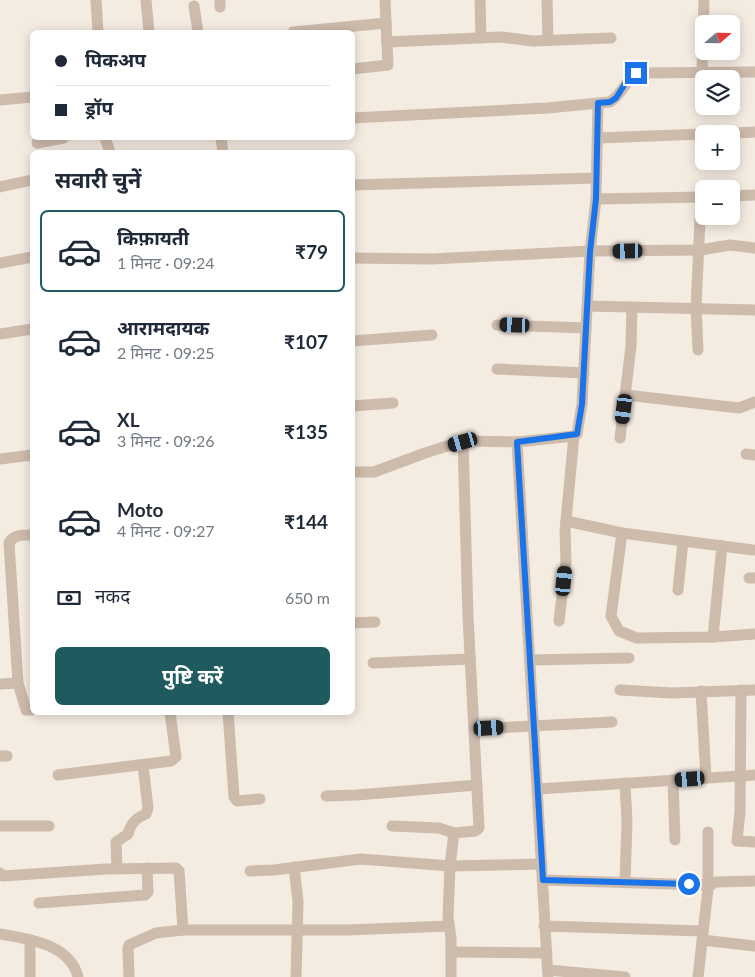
<!DOCTYPE html>
<html lang="hi">
<head>
<meta charset="utf-8">
<style>
  :root { --surface:#fff; --page:#f2f2f3; --text:#1f2937; --muted:#747a83; --line:#e0e1e3; --accent:#1f5a5e }
  body { margin:0; font-family:Lato,"Noto Sans Devanagari",sans-serif; background:var(--page); color:var(--text); height:100vh; display:flex; flex-direction:column; font-size:19px; white-space:nowrap }
  * { box-sizing:border-box; margin:0 }
  p { font-size:16px; color:var(--muted) }
  .icon { flex:none; width:28px; height:28px; fill:none; stroke:currentColor; stroke-width:2; stroke-linecap:round; stroke-linejoin:round }
  .map { position:relative; flex:1; overflow:hidden }
  .drawer { position:absolute; left:30px; top:150px; width:325px; height:565px; display:flex; flex-direction:column; background:var(--surface); border-radius:8px; box-shadow:0 2px 12px #0003 }
  .drawer>* { flex:none }
  .hud { position:absolute; left:30px; top:30px; width:325px; height:110px; border-radius:8px; box-shadow:0 2px 12px #0003; display:grid; align-content:center; height:110px; padding:0 25px; background:var(--surface) }
  .needle { width:32px; rotate:70deg }
  .fabs { position:absolute; left:695px; top:15px; display:grid; gap:10px }
  .fabs a { display:grid; place-items:center; width:45px; height:45px; border-radius:8px; background:var(--surface); box-shadow:0 2px 12px #0003; font-size:25px }
  .end { position:absolute; width:22px; height:22px; margin:-11px; border:6px solid #1a73e8; background:#fff; box-shadow:0 0 0 2px #fff }
  .from { border-radius:50% }
  .car { position:absolute; width:15px; height:30px; margin:-15px -8px; border-radius:6px; box-shadow:0 0 4px 1px #0007; background:linear-gradient(#222 24%,#8ab4d8 0 40%,#222 0 76%,#8ab4d8 0 86%,#222 0) }
  .hud b { display:flex; align-items:center; gap:18px; height:48px; font-size:19px }
  .hud b+b { border-top:1px solid var(--line) }
  .hud i { width:12px; height:12px; background:var(--text) }
  ul { padding:0; list-style:none }
  li { display:flex; align-items:center; gap:15px; height:82px; margin:0 10px 8px; padding:0 15px; border:2px solid transparent; border-radius:8px }
  li div { flex:1 }
  li b { display:block; font-size:19px }
  li em { font-style:normal; font-weight:700 }
  li.on { border-color:var(--accent) }
  li>.icon { width:45px; height:45px; stroke-width:1.5 }
  h2 { padding:0 25px; font-size:22px; line-height:60px }
  .pay { display:flex; align-items:center; gap:12px; height:55px; padding:0 25px; font-size:19px }
  .pay p { margin-inline-start:auto }
  .action { display:flex; gap:10px; margin-top:auto; padding:10px 25px }
  .action a { flex:1; height:58px; border-radius:8px; background:var(--accent); color:#fff; font-size:20px; font-weight:700; line-height:58px; text-align:center }
  .map>svg:first-child { display:block }
  .lines { fill:none; stroke-linecap:round; stroke-linejoin:round }
  .minor { stroke:#cdbbac; stroke-width:11 }
  .route { stroke:#1a73e8; stroke-width:6 }
</style>
</head>
<body>
<div class="map">
<svg width="755" height="977" viewBox="0 0 755 977">
  <rect width="100%" height="100%" fill="#f4ebe1"/>
  <g class="lines">
    <!-- minor -->
    <g class="minor">
      <path d="M 96,0 L 98,32"/>
      <path d="M 146,0 L 149,32"/>
      <path d="M 480,0 L 481,38"/>
      <path d="M 547,0 L 548,40"/>
      <path d="M 194,6 L 198,32"/>
      <path d="M 220,7 L 220,0"/>
      <path d="M 293,32 L 386,23"/>
      <path d="M 387,42 L 501,37 L 533,41 L 611,38"/>
      <path d="M 352,69 L 388,65 L 385,0"/>
      <path d="M 702,72 L 704,0"/>
      <path d="M 0,100 L 32,97"/>
      <path d="M 598,103 L 596,199 L 704,197"/>
      <path d="M 352,118 L 547,108 L 610,102 C 621,95 625,82 636,73 L 755,72"/>
      <path d="M 719,134 L 755,132"/>
      <path d="M 105,138 L 110,152"/>
      <path d="M 221,138 L 223,152"/>
      <path d="M 597,138 L 704,134"/>
      <path d="M 37,143 L 64,138"/>
      <path d="M 352,185 L 596,178"/>
      <path d="M 0,187 L 32,180"/>
      <path d="M 731,196 L 755,195"/>
      <path d="M 596,199 L 590,251 L 700,250 L 730,245 L 755,248"/>
      <path d="M 352,258 L 432,259 L 590,251 L 582,404 L 577,434 L 574,436 L 565,531 L 566,562 L 559,621"/>
      <path d="M 0,263 L 32,257"/>
      <path d="M 588,306 L 755,310"/>
      <path d="M 497,325 L 586,328"/>
      <path d="M 0,334 L 32,329"/>
      <path d="M 352,341 L 432,335"/>
      <path d="M 698,350 L 696,308 L 701,197"/>
      <path d="M 497,369 L 584,373"/>
      <path d="M 626,395 L 739,408 L 755,402"/>
      <path d="M 352,406 L 393,403"/>
      <path d="M 620,438 L 631,346 L 632,307"/>
      <path d="M 517,442 L 548,977"/>
      <path d="M 746,454 L 755,455"/>
      <path d="M 0,459 L 32,455"/>
      <path d="M 352,472 L 374,472 L 425,453 L 463,441 L 517,442 L 574,436"/>
      <path d="M 566,521 L 622,533 L 722,546 L 713,637"/>
      <path d="M 622,533 L 611,616 L 619,631 L 637,638 L 713,637 L 755,634"/>
      <path d="M 722,546 L 753,550"/>
      <path d="M 749,578 L 755,578"/>
      <path d="M 678,590 L 683,541"/>
      <path d="M 352,623 L 375,622"/>
      <path d="M 530,660 L 629,658"/>
      <path d="M 373,663 L 470,659"/>
      <path d="M 18,683 L 9,543 C 14,534 23,535 32,535"/>
      <path d="M 0,684 L 18,683 L 26,710 L 32,710"/>
      <path d="M 620,690 L 672,693 L 755,690"/>
      <path d="M 741,690 L 740,812 L 737,841 L 755,842"/>
      <path d="M 701,691 L 706,778"/>
      <path d="M 228,712 L 234,797 L 237,801 L 260,799"/>
      <path d="M 474,729 L 612,722"/>
      <path d="M 0,756 L 7,756"/>
      <path d="M 58,775 L 171,761 L 176,757 L 170,712"/>
      <path d="M 673,780 L 675,840"/>
      <path d="M 538,789 L 755,775"/>
      <path d="M 326,796 L 357,795 L 477,785"/>
      <path d="M 0,826 L 49,826"/>
      <path d="M 392,826 L 439,828 L 454,833"/>
      <path d="M 294,867 L 298,901 L 296,977"/>
      <path d="M 117,868 L 116,842 L 128,834 C 131,823 136,818 146,814 L 148,808 L 143,765"/>
      <path d="M 250,871 L 274,870 L 361,859 L 450,866 L 542,864"/>
      <path d="M 0,873 L 3,876 L 106,869 L 176,868 L 179,871 L 183,930"/>
      <path d="M 543,880 L 705,885 L 708,889 L 698,977"/>
      <path d="M 625,882 L 627,822 L 625,783"/>
      <path d="M 705,885 L 708,886 L 708,832"/>
      <path d="M 707,887 L 716,882 L 755,881"/>
      <path d="M 39,903 L 145,895 L 148,892 L 147,868"/>
      <path d="M 544,926 L 703,931"/>
      <path d="M 0,934 C 29,939 70,944 78,977"/>
      <path d="M 30,940 L 30,977"/>
      <path d="M 702,940 L 755,946"/>
      <path d="M 451,952 L 547,953"/>
      <path d="M 548,970 L 625,977"/>
      <path d="M 129,977 L 128,948 L 129,945 L 156,933 L 183,930 L 347,930 L 449,926"/>
      <path d="M 451,977 L 451,939 L 448,916 L 450,866 L 454,833 L 475,831 L 479,828 L 468,616 L 463,441"/>
    </g>
  </g>
  <g class="lines">
    <!-- route -->
    <path class="route" d="M 636,73 L 628,79 L 616,98 L 610,102 L 598,103 L 596,199 L 590,252 L 582,404 L 577,434 L 517,442 L 543,880 L 689,884"/>
  </g>
</svg>
<div class="fabs">
<a><svg class="needle" viewBox="-14 -14 28 28"><path d="M0-13l5 13h-10z" fill="#e53935"/><path d="M0 13l5-13h-10z" fill="#747a83"/></svg></a>
<a><svg class="icon" aria-label="layers" viewBox="0 0 24 24"><path d="M12 4l9 5-9 5-9-5zM3 14l9 5 9-5"/></svg></a>
<a>+</a>
<a>−</a>
</div>
<i class="end from" style="left:689px;top:884px"></i>
<i class="end" style="left:636px;top:73px"></i>
<i class="car" style="left:628px;top:251px;rotate:269deg"></i>
<i class="car" style="left:515px;top:325px;rotate:272deg"></i>
<i class="car" style="left:624px;top:409px;rotate:187deg"></i>
<i class="car" style="left:463px;top:442px;rotate:254deg"></i>
<i class="car" style="left:564px;top:581px;rotate:6deg"></i>
<i class="car" style="left:489px;top:728px;rotate:87deg"></i>
<i class="car" style="left:690px;top:779px;rotate:266deg"></i>
<div class="hud">
<b><i class="from"></i>पिकअप</b>
<b><i></i>ड्रॉप</b>
</div>
<section class="drawer">
<h2>सवारी चुनें</h2>
<ul>
<li class="on"><svg class="icon" aria-label="car" viewBox="0 0 24 24"><path d="M5 17H2v-5l4-1 3-4h7l3 4 3 1v5h-3M9 17h6M6 11h13"/><circle cx="7" cy="17" r="2"/><circle cx="17" cy="17" r="2"/></svg><div><b>किफ़ायती</b><p>1 मिनट · 09:24</p></div><em>₹79</em></li>
<li><svg class="icon" aria-label="car" viewBox="0 0 24 24"><path d="M5 17H2v-5l4-1 3-4h7l3 4 3 1v5h-3M9 17h6M6 11h13"/><circle cx="7" cy="17" r="2"/><circle cx="17" cy="17" r="2"/></svg><div><b>आरामदायक</b><p>2 मिनट · 09:25</p></div><em>₹107</em></li>
<li><svg class="icon" aria-label="car" viewBox="0 0 24 24"><path d="M5 17H2v-5l4-1 3-4h7l3 4 3 1v5h-3M9 17h6M6 11h13"/><circle cx="7" cy="17" r="2"/><circle cx="17" cy="17" r="2"/></svg><div><b>XL</b><p>3 मिनट · 09:26</p></div><em>₹135</em></li>
<li><svg class="icon" aria-label="car" viewBox="0 0 24 24"><path d="M5 17H2v-5l4-1 3-4h7l3 4 3 1v5h-3M9 17h6M6 11h13"/><circle cx="7" cy="17" r="2"/><circle cx="17" cy="17" r="2"/></svg><div><b>Moto</b><p>4 मिनट · 09:27</p></div><em>₹144</em></li>
</ul>
<div class="pay"><svg class="icon" aria-label="cash" viewBox="0 0 24 24"><path d="M3 7h18v10H3z"/><circle cx="12" cy="12" r="2"/></svg>नकद<p>650 m</p></div>
<div class="action"><a>पुष्टि करें</a></div>
</section>
</div>
</body>
</html>
